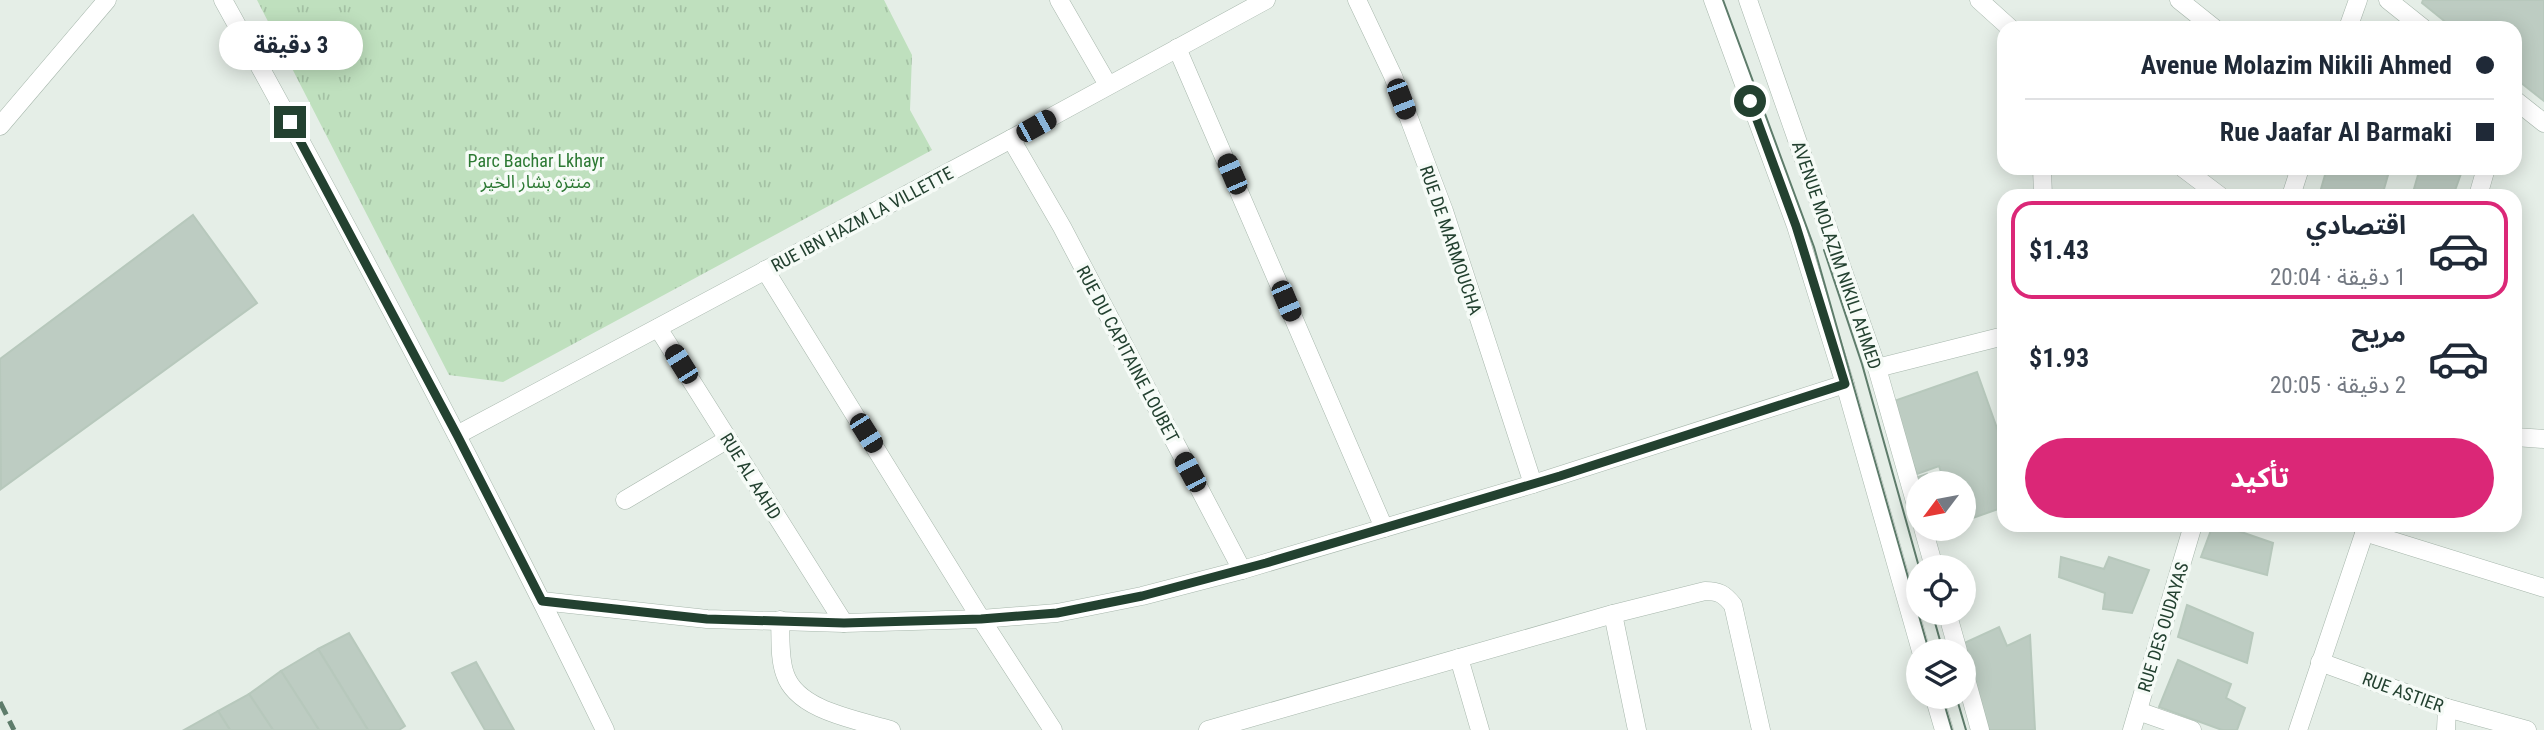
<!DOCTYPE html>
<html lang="ar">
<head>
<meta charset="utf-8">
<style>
  :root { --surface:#fff; --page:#f6f6f7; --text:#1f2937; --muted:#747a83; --line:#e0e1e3; --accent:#db2777 }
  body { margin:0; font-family:"Roboto Condensed","Noto Sans Arabic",sans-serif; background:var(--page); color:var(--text); direction:rtl; height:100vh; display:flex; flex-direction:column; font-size:26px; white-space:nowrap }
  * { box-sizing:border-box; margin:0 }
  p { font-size:23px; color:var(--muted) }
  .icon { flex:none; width:38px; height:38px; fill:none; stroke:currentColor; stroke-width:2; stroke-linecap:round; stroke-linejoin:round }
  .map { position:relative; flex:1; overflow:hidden; direction:ltr }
  .side { position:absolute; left:1997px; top:189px; width:525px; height:343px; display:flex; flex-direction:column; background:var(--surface); border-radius:21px; box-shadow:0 4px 18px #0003; direction:rtl }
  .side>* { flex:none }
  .banner { position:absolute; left:1997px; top:21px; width:525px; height:154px; border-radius:21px; box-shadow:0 4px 18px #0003; direction:rtl; display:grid; align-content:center; height:154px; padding:0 28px; background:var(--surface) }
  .needle { width:46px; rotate:238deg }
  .controls { position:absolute; left:1906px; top:471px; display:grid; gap:14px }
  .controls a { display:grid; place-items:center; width:70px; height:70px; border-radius:50%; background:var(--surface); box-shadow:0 4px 18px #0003; font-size:35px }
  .end { position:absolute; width:32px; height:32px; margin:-16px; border:9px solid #234130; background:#fff; box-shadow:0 0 0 4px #fff }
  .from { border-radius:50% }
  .bubble { position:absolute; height:49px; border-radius:24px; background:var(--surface); box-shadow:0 4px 18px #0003; font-size:23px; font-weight:700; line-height:49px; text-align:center; direction:rtl }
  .car { position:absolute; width:21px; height:42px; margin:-21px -10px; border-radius:9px; box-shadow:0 0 5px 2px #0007; background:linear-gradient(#222 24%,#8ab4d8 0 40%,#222 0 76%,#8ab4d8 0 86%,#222 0) }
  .banner b { display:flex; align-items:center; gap:24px; height:66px; font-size:26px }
  .banner b+b { border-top:2px solid var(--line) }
  .banner i { width:18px; height:18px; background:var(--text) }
  ul { padding:12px 0 0; list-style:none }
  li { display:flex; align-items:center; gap:21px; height:98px; margin:0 14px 10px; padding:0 14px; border:4px solid transparent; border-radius:21px }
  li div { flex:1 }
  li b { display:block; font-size:26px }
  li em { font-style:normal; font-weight:700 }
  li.on { border-color:var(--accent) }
  li>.icon { width:63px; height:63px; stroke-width:1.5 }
  .button { display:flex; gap:14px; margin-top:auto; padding:14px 28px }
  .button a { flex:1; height:80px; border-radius:42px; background:var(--accent); color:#fff; font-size:28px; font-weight:700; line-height:80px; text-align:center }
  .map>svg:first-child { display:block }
  .grass { fill:url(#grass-tufts) }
  .building { fill:#bdccc2; stroke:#b7c8bc; stroke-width:2 }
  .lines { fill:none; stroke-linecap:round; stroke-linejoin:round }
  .minor-casing { stroke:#a7b7ac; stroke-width:19 }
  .minor { stroke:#fff; stroke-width:18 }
  .tram { stroke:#5e7c6b; stroke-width:2 }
  .rail { stroke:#5e7c6b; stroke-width:5; stroke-dasharray:14 7; stroke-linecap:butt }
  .route { stroke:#234130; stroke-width:9 }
  .labels { text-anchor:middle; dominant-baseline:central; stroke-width:7; stroke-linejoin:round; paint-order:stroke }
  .park-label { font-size:18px; fill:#2c7933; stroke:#f6fbf7 }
  .street-label { font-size:18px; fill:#234130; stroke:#f6fbf7 }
</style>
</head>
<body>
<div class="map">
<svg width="2544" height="730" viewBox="0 0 2544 730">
  <defs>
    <pattern id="grass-tufts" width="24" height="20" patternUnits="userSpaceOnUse" patternTransform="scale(1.75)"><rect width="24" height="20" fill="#bfe0be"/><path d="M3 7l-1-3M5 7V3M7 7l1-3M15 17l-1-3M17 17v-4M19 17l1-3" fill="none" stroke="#a4c1a4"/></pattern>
  </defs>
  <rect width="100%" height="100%" fill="#e5eee7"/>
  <!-- grass -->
  <path class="grass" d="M 257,0 L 884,0 L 912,55 L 910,110 L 932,150 L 503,382 L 449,375 Z"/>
  <!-- building -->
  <g class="building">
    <path d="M 2423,0 L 2544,0 L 2544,101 L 2515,78 L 2515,28 L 2453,28 L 2422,3 Z"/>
    <path d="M 2327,168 L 2390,168 L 2382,196 L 2319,196 Z"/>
    <path d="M 2420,168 L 2463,168 L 2453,196 L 2412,196 Z"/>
    <path d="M 193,215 L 257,303 L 1,489 L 0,359 Z"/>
    <path d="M 1977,372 L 2004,448 L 2004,507 L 1964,521 L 1964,483 L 1918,483 L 1915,478 L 1927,474 L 1928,477 L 1941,472 L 1939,466 L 1917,474 L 1891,402 Z"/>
    <path d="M 2213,525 L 2221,525 L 2273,543 L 2267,575 L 2201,557 Z"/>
    <path d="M 2061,557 L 2104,569 L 2109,557 L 2149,570 L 2132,613 L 2103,609 L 2105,593 L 2059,577 Z"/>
    <path d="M 2187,605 L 2253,633 L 2247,663 L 2178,637 Z"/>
    <path d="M 1999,627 L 2007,646 L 2030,635 L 2035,730 L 1989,730 L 1962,644 Z"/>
    <path d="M 349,633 L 405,726 L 399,730 L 368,730 L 318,649 Z"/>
    <path d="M 318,649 L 368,730 L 319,730 L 281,671 Z"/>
    <path d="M 2178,660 L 2231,684 L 2226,698 L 2245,708 L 2237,730 L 2222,730 L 2159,707 Z"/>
    <path d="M 476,662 L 514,730 L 485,730 L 452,673 Z"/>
    <path d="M 281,671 L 319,730 L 273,730 L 249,694 Z"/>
    <path d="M 249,694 L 273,730 L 230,730 L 218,711 Z"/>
    <path d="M 218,711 L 230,730 L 184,730 Z"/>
  </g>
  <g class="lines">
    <!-- minor casing -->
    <g class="minor-casing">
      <g id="minor">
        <path d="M 223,0 C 356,240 485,483 605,730"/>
        <path d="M 1059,0 L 1108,85"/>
        <path d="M 1357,0 L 1393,76 L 1444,211 L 1533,484"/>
        <path d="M 1713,0 L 1796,226 L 1845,384 L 1921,651"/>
        <path d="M 1748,0 L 1877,368 L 1918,512"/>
        <path d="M 1979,0 L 2010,28"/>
        <path d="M 2179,0 L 2214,28"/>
        <path d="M 2388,0 L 2423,28"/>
        <path d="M 2348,28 L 2358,0"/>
        <path d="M 1177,48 L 1384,528"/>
        <path d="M 2515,100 L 2544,123"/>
        <path d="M 0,126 L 107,0"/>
        <path d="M 1011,139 L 1062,227 L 1242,570"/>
        <path d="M 2042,168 L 2043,196"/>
        <path d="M 2183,168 L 2220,196"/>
        <path d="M 2291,196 L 2300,168"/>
        <path d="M 2478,196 L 2486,168"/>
        <path d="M 765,270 L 981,619 L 1053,730"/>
        <path d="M 658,328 L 844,623"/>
        <path d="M 1877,368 L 2004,336"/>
        <path d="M 457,435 L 1011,139 L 1266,0"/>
        <path d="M 2515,437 L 2544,439"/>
        <path d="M 625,500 L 728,439"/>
        <path d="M 1923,528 L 1934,567"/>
        <path d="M 2364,532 L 2544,588"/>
        <path d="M 542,601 L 707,619 L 844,623 L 981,619 L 1057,613 L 1142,596 L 1242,570 L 1533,484 L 1845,384"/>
        <path d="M 1947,612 L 1958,651"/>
        <path d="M 1613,614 L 1637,730"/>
        <path d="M 780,620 C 781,637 779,658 785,674 C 797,711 858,720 891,730"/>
        <path d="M 1459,658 L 1480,730"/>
        <path d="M 2320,662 L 2447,708 L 2527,730"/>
        <path d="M 1964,672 L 1980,730"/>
        <path d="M 1934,696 L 1944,730"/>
        <path d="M 2138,711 L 2192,730"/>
        <path d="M 1208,730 L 1613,614 L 1705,591 C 1719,591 1724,594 1733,605 L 1761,730"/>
        <path d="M 2132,730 L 2193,525"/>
        <path d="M 2298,730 L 2367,525"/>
        <path d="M 2446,730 L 2447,708"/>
      </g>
    </g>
    <!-- minor -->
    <use href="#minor" class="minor"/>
    <!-- tram -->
    <g class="tram">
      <path d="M 1723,0 L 1814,247 L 1929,651"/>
      <path d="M 1824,250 L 1862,364 L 1919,567"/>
      <path d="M 1932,612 L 1943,651"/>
      <path d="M 1942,696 L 1952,730"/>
      <path d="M 1956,696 L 1966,730"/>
    </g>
    <!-- rail -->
    <path class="rail" d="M 0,702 L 14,730"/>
  </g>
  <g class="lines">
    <!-- route -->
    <path class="route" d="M 290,122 L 457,435 L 542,601 L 707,619 L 844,623 L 981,619 L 1057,613 L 1142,596 L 1266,563 L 1560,476 L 1845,384 L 1796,226 L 1750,101"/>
  </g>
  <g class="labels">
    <!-- park labels -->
    <g class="park-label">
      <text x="536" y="160">Parc Bachar Lkhayr<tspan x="536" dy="21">منتزه بشار الخير</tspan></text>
    </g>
    <!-- street labels -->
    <g class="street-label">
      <text transform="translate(862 219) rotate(-28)">RUE IBN HAZM LA VILLETTE</text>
      <text transform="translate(1451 240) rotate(71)">RUE DE MARMOUCHA</text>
      <text transform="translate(1837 255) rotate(71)">AVENUE MOLAZIM NIKILI AHMED</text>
      <text transform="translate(1128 354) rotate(62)">RUE DU CAPITAINE LOUBET</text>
      <text transform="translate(751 476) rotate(58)">RUE AL AAHD</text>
      <text transform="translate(2163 627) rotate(-73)">RUE DES OUDAYAS</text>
      <text transform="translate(2403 692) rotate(20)">RUE ASTIER</text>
    </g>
  </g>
</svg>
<div class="controls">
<a><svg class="needle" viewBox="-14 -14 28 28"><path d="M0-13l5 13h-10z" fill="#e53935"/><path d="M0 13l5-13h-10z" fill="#747a83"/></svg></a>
<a><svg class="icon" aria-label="locate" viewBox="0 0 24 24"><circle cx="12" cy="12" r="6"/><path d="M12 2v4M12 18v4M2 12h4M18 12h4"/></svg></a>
<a><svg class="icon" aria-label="layers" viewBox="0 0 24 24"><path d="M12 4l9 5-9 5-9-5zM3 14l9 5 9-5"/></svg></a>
</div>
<i class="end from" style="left:1750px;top:101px"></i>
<i class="end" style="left:290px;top:122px"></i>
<div class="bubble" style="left:219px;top:21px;width:144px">3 دقيقة</div>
<i class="car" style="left:1401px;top:99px;rotate:159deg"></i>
<i class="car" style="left:1036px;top:126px;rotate:61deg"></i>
<i class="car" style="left:1232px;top:174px;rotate:337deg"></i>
<i class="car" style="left:1286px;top:301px;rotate:157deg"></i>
<i class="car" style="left:681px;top:364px;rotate:328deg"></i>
<i class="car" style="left:866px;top:433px;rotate:148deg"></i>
<i class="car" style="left:1190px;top:472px;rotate:332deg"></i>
<div class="banner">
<b><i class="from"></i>Avenue Molazim Nikili Ahmed</b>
<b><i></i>Rue Jaafar Al Barmaki</b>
</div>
<section class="side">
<ul>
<li class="on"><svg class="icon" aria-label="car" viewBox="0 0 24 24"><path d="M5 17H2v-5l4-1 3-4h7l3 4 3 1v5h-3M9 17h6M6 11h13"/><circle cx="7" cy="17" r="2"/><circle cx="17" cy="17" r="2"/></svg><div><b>اقتصادي</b><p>1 دقيقة · 20:04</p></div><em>$1.43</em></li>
<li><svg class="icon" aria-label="car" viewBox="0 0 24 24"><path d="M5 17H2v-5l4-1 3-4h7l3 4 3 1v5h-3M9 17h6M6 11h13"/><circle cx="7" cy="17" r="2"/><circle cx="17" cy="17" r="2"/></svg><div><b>مريح</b><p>2 دقيقة · 20:05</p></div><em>$1.93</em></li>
</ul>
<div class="button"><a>تأكيد</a></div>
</section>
</div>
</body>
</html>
